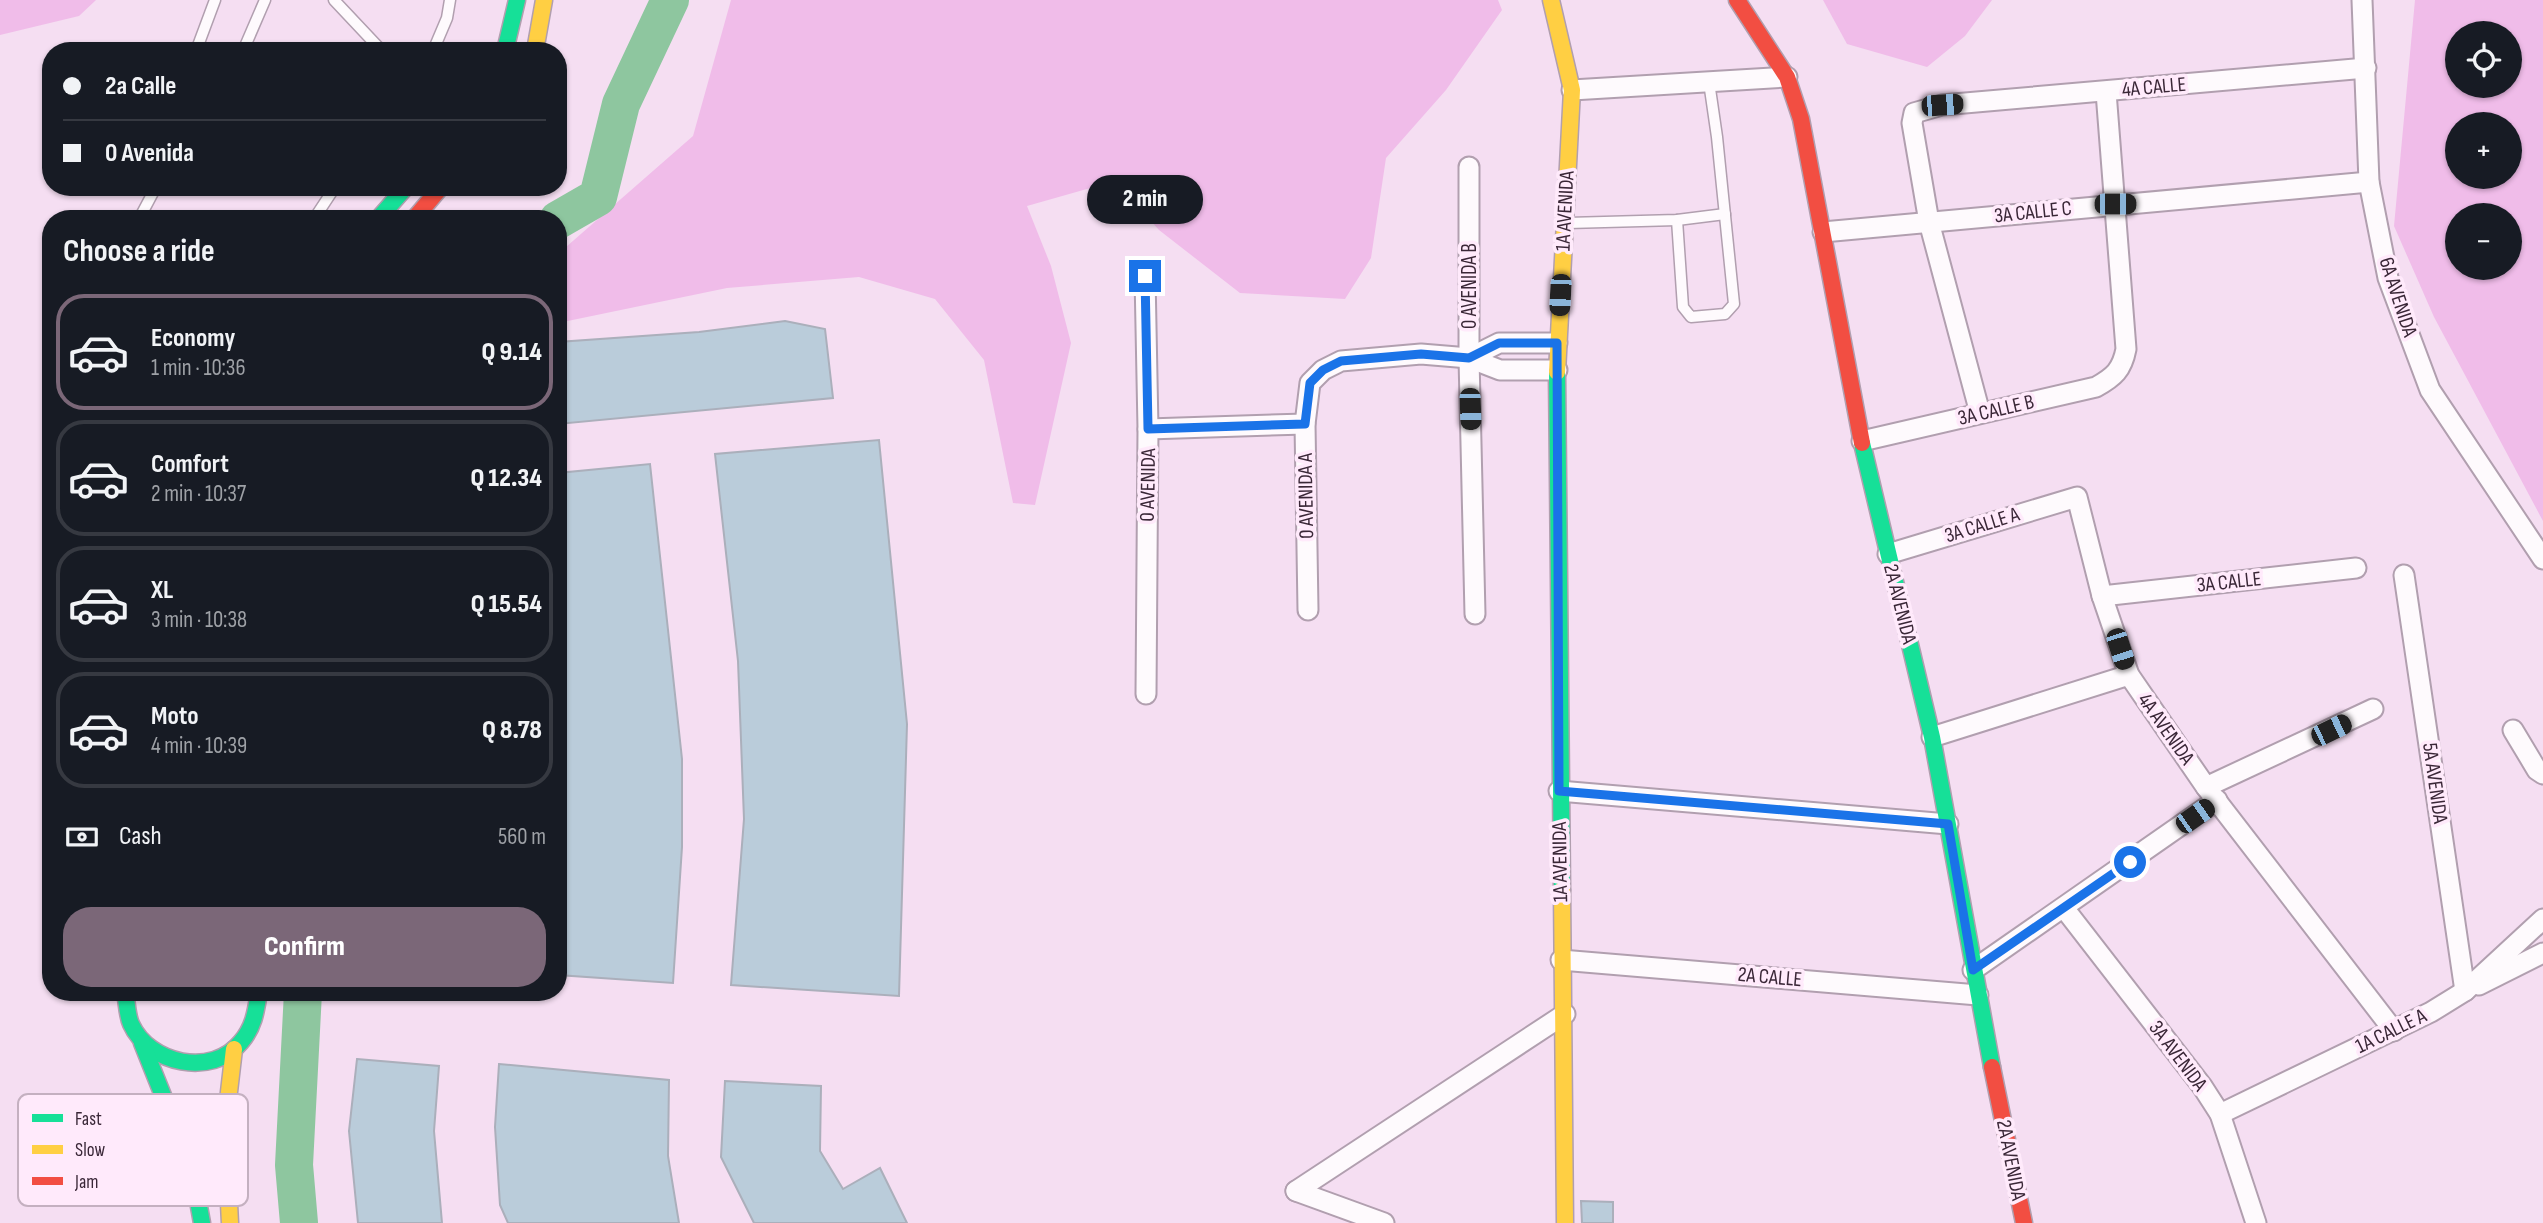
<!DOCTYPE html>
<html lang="en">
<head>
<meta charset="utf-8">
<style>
  :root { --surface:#171b24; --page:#242831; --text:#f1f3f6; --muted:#9ea1a6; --line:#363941; --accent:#7b6778 }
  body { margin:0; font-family:"Sofia Sans Condensed",sans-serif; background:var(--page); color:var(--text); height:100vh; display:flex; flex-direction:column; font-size:26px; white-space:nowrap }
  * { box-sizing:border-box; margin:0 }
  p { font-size:23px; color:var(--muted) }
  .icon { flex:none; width:38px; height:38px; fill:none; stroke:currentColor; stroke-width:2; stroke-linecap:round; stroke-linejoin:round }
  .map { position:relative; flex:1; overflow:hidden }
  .drawer { position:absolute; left:42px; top:210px; width:525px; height:791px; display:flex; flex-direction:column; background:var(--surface); border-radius:28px; box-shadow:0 2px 5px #0004 }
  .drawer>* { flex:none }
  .banner { position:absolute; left:42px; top:42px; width:525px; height:154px; border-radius:28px; box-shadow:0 2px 5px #0004; display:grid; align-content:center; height:154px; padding:0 21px; background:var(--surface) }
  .tools { position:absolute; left:2445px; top:21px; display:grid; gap:14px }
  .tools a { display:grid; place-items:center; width:77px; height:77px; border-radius:50%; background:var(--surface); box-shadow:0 2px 5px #0004; font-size:35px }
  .end { position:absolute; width:32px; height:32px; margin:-16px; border:9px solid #1a73e8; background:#fff; box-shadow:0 0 0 4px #fff }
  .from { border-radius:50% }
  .bubble { position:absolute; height:49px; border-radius:24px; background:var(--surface); box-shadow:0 2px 5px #0004; font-size:23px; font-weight:800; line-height:49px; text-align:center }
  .car { position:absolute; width:21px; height:42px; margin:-21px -10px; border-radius:9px; box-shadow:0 0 5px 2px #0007; background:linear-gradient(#222 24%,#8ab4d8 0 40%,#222 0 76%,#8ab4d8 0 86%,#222 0) }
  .banner b { display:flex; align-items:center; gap:24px; height:66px; font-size:26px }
  .banner b+b { border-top:2px solid var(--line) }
  .banner i { width:18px; height:18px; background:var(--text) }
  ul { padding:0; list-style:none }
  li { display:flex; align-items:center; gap:21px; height:116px; margin:0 14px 10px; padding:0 7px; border:4px solid var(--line); border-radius:28px }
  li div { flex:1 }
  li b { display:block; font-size:26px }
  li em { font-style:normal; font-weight:800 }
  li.selected { border-color:var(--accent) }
  li>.icon { width:63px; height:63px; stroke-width:1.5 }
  h2 { padding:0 21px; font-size:32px; line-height:84px }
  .pay { display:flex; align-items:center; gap:18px; height:77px; padding:0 21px; font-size:26px }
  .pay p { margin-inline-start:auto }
  .primary-button { display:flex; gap:14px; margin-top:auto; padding:14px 21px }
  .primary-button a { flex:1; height:80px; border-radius:28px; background:var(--accent); color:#fff; font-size:28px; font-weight:800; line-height:80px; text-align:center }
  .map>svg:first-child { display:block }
  .green { fill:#f0bce9; fill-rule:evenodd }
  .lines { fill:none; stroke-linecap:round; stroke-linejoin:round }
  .river { stroke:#8ec69f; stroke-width:38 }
  .building { fill:#baccda; stroke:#abafbb; stroke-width:2 }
  .lane-casing { stroke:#b19faf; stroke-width:13 }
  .street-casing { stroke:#b19faf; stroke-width:23 }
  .fast-casing { stroke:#b19faf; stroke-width:19 }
  .slow-casing { stroke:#b19faf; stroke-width:19 }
  .jam-casing { stroke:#b19faf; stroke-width:19 }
  .lane { stroke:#fefafd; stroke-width:10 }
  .street { stroke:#fefafd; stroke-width:19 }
  .fast { stroke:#16e098; stroke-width:16 }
  .slow { stroke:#ffcf43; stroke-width:16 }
  .jam { stroke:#f24e42; stroke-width:16 }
  .route { stroke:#1a73e8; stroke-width:9 }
  .labels { text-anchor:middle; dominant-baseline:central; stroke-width:7; stroke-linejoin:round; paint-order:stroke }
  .street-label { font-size:21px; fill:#3a2737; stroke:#ffeafb }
  .key { fill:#ffeafb; stroke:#c4b0c0; stroke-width:2 }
  .key-label { font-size:19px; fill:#3a2737 }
</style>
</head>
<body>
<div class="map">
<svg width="2543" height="1223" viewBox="0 0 2543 1223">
  <rect width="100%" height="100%" fill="#f5def2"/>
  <!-- green -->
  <g class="green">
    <path d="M 0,0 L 96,0 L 79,16 L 0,35 Z"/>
    <path d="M 731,0 L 1498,0 L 1502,10 L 1446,90 L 1386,158 L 1371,258 L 1345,299 L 1240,293 L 1159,230 L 1115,181 L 1027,206 L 1051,266 L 1071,343 L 1035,505 L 1013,503 L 984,360 L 935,299 L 859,277 L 727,288 L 558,323 L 558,254 L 693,136 Z"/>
    <path d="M 1823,0 L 1992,0 L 1965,36 L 1927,67 L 1847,44 Z"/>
    <path d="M 2415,0 L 2543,0 L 2543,521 L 2434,317 L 2394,226 ZM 2457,33 L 2510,33 L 2510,86 L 2457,86 ZM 2510,124 L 2510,177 L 2457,177 L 2457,124 ZM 2457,215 L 2510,215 L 2510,268 L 2457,268 Z"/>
  </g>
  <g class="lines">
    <!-- river -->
    <g class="river">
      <path d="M 558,220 L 598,197 L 621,104 L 670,0"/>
      <path d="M 299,1223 L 294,1165 L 303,992"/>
    </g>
  </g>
  <!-- building -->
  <g class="building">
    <path d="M 785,321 L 825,329 L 833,398 L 558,424 L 558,342 L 699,332 Z"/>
    <path d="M 879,440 L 907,724 L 899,996 L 731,985 L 744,819 L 738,661 L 715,454 Z"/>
    <path d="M 650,464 L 682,759 L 682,847 L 673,983 L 558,975 L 558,473 Z"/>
    <path d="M 357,1059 L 439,1066 L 434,1131 L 442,1223 L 358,1223 L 349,1131 Z"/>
    <path d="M 499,1064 L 669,1080 L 668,1156 L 679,1223 L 508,1223 L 500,1205 L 495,1127 Z"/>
    <path d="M 725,1081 L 821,1086 L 820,1151 L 843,1189 L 880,1168 L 907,1223 L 754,1223 L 721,1157 Z"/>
    <path d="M 1581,1201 L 1613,1202 L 1613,1223 L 1582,1223 Z"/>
  </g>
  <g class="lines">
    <!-- lane casing -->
    <g class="lane-casing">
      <g id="lane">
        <path d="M 334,0 L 382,51"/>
        <path d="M 196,51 L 215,0"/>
        <path d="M 243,51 L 265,0"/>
        <path d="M 433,51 L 447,18 L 450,0"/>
        <path d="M 139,219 L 156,187"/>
        <path d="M 314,219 L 335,187"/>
        <path d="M 1677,220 L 1683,307 L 1691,317 L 1725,314 L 1734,304 L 1717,137 L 1709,82"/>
        <path d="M 1568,223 L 1677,220 L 1725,214"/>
      </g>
    </g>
    <!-- street casing -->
    <g class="street-casing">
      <g id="street">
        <path d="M 2362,0 L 2369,182 L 2388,278 L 2430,390 L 2543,559"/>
        <path d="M 1572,90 L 1787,77"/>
        <path d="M 1469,167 L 1469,358 L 1475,614"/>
        <path d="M 1823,232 L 2369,182"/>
        <path d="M 1145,276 L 1148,429 L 1146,694"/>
        <path d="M 1469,358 L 1500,370 L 1557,370"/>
        <path d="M 1980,413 L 1929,222 L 1912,123 L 1914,113 L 1942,105 L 2366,68"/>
        <path d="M 1148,429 L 1305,424"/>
        <path d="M 1862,441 L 2096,387 C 2114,377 2122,370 2126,349 L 2106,92"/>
        <path d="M 1888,554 L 2077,497 L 2102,596 L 2129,675 L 2206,787 L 2394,1031"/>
        <path d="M 2404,575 L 2465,991"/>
        <path d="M 2102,596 L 2356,568"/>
        <path d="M 1308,610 L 1305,424 L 1310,383 L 1323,370 L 1341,361 L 1421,354 L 1469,358 L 1499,343 L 1557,343"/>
        <path d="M 2513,730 L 2537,770 L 2543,774"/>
        <path d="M 1932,737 L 2129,675"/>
        <path d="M 2206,787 L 2373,709"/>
        <path d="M 1559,791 L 1948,824"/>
        <path d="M 2064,908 L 2202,1086 L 2220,1114 L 2256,1223"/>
        <path d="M 1561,960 L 1978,995"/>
        <path d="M 1973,970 L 2217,800"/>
        <path d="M 2479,985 L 2543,953"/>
        <path d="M 2220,1114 L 2431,1012 L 2465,991 L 2543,919"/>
        <path d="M 1296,1191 L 1565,1014"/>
        <path d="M 1296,1191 L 1384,1223"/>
      </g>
    </g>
    <!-- fast casing -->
    <g class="fast-casing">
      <g id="fast">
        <path d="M 505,51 L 517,0"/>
        <path d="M 378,219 L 406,187"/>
        <path d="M 1557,372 L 1562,890"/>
        <path d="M 1862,443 L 1932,737 L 1992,1067"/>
        <path d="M 125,992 C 127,1002 127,1015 131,1024 C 149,1064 212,1078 241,1042 C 254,1027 256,1011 259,992"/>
        <path d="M 142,1043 L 192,1168 L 202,1223"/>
      </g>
    </g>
    <!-- slow casing -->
    <g class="slow-casing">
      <g id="slow">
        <path d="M 1551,0 L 1572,90 L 1557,372"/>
        <path d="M 535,51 L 544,0"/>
        <path d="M 1562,890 L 1565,1223"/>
        <path d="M 230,1223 L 225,1126 L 234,1049"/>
      </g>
    </g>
    <!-- jam casing -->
    <g class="jam-casing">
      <g id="jam">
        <path d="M 1737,0 L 1787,77 L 1801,119 L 1862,443"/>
        <path d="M 414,219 L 441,187"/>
        <path d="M 1992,1067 L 2024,1223"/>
      </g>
    </g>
    <!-- lane -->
    <use href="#lane" class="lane"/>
    <!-- street -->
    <use href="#street" class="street"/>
    <!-- fast -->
    <use href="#fast" class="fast"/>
    <!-- slow -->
    <use href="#slow" class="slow"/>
    <!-- jam -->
    <use href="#jam" class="jam"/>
  </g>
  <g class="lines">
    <!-- route -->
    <path class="route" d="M 1145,276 L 1148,429 L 1305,424 L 1310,383 L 1323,370 L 1341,361 L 1421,354 L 1469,358 L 1499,343 L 1557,343 L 1559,791 L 1948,824 L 1973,970 L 2130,862"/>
  </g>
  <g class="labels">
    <!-- street labels -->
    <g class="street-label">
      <text transform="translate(2154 87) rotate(-5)">4A CALLE</text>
      <text transform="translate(1565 211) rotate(-87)">1A AVENIDA</text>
      <text transform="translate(2033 212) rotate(-6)">3A CALLE C</text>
      <text transform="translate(1469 286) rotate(-90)">0 AVENIDA B</text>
      <text transform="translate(2398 297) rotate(72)">6A AVENIDA</text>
      <text transform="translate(1996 410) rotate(-13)">3A CALLE B</text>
      <text transform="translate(1148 485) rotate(-89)">0 AVENIDA</text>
      <text transform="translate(1306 496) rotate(-91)">0 AVENIDA A</text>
      <text transform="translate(1982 525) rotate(-17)">3A CALLE A</text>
      <text transform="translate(2229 582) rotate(-6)">3A CALLE</text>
      <text transform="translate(1900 604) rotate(76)">2A AVENIDA</text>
      <text transform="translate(2166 729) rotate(55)">4A AVENIDA</text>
      <text transform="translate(2435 783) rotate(82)">5A AVENIDA</text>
      <text transform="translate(1560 862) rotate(-91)">1A AVENIDA</text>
      <text transform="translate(1770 977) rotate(5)">2A CALLE</text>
      <text transform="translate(2391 1031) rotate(-26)">1A CALLE A</text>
      <text transform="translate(2178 1056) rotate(53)">3A AVENIDA</text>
      <text transform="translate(2011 1160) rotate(79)">2A AVENIDA</text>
    </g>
  </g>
  <!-- legend -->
  <rect x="18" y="1094" width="230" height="112" rx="10" class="key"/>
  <rect x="32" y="1114" width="31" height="8" fill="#16e098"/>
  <rect x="32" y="1145" width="31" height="9" fill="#ffcf43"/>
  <rect x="32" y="1177" width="31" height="8" fill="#f24e42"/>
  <g class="key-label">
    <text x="75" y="1125">Fast</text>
    <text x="75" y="1156">Slow</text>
    <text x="75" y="1188">Jam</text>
  </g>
</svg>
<div class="tools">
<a><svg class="icon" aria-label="locate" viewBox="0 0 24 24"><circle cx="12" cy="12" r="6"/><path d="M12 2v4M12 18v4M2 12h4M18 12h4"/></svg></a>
<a>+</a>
<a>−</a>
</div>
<i class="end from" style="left:2130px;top:862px"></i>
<i class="end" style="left:1145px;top:276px"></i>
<div class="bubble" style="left:1087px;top:175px;width:116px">2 min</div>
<i class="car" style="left:1942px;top:105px;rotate:86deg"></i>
<i class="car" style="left:2115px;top:204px;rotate:90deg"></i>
<i class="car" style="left:1560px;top:295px;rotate:183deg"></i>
<i class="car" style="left:1470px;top:409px;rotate:178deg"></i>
<i class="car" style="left:2120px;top:649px;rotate:162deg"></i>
<i class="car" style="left:2331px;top:730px;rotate:64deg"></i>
<i class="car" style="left:2195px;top:816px;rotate:55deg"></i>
<div class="banner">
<b><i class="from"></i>2a Calle</b>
<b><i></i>0 Avenida</b>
</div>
<section class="drawer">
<h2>Choose a ride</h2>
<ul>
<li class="selected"><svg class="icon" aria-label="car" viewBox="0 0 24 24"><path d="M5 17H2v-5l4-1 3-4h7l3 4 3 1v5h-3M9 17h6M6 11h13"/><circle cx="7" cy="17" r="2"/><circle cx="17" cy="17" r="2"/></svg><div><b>Economy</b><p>1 min · 10:36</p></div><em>Q 9.14</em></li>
<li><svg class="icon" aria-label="car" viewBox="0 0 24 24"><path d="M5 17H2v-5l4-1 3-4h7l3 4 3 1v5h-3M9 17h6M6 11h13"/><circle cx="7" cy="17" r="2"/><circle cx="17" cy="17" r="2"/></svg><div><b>Comfort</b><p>2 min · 10:37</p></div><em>Q 12.34</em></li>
<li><svg class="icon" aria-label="car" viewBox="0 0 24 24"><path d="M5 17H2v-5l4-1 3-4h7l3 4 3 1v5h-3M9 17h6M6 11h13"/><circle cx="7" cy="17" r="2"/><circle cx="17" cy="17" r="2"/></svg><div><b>XL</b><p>3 min · 10:38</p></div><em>Q 15.54</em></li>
<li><svg class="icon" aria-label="car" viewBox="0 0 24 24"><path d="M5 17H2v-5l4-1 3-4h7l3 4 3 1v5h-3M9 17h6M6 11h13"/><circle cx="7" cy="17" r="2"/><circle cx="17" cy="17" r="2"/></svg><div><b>Moto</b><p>4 min · 10:39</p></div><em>Q 8.78</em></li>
</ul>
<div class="pay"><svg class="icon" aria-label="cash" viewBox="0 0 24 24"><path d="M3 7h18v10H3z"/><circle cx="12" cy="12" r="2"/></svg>Cash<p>560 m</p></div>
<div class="primary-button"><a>Confirm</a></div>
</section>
</div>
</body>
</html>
